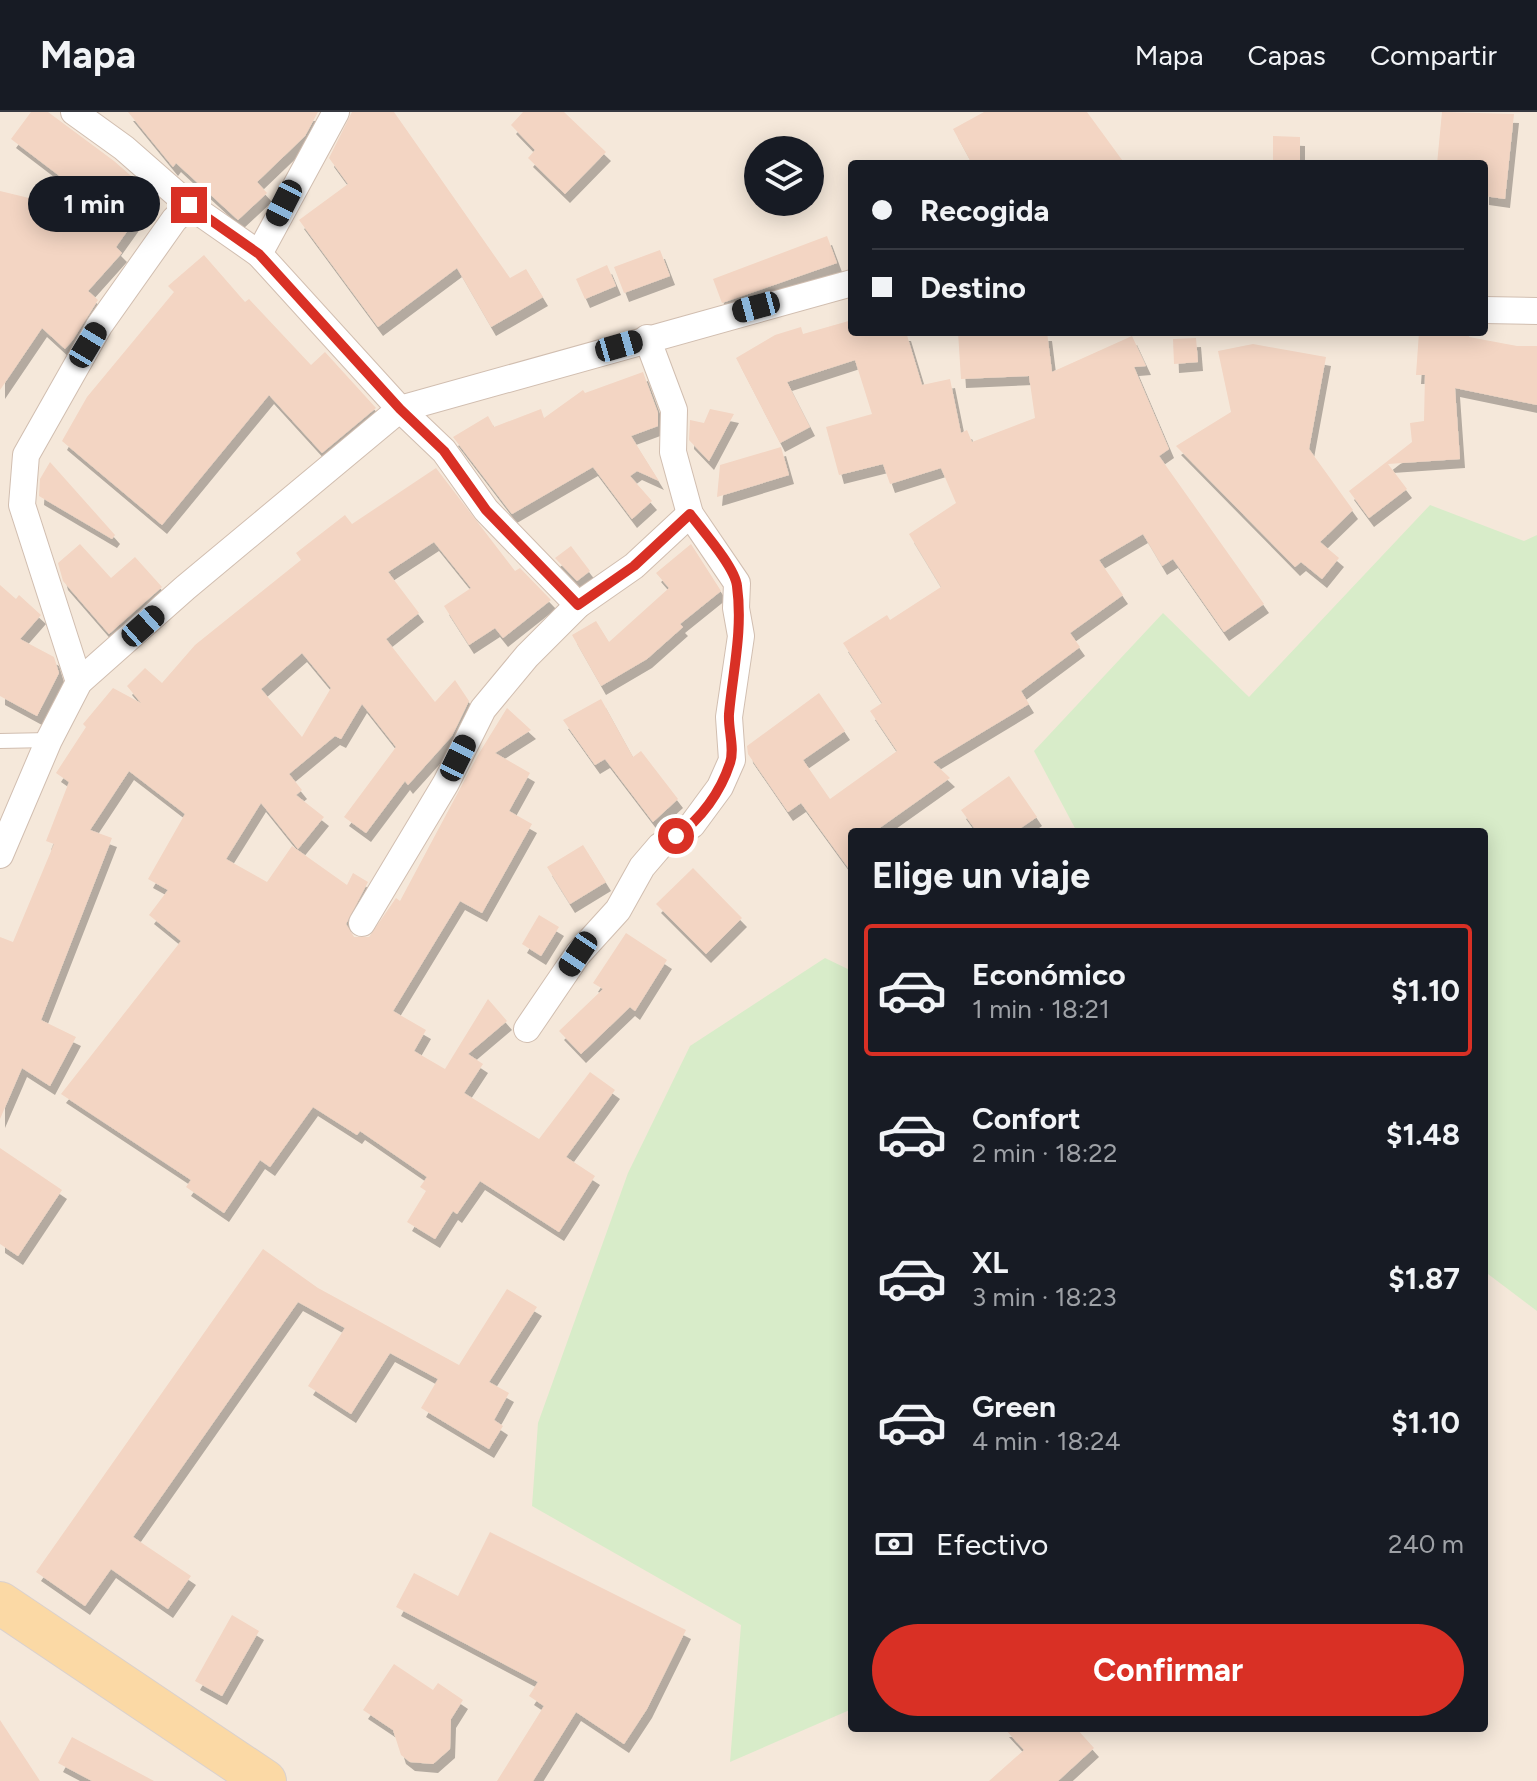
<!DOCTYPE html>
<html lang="es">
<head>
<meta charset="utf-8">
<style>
  :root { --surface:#171b24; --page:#242831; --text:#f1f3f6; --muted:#9ea1a6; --line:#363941; --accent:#d93025 }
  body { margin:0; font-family:Figtree,sans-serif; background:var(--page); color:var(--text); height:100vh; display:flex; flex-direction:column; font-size:30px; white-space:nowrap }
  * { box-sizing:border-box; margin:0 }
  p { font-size:26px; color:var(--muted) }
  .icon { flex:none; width:44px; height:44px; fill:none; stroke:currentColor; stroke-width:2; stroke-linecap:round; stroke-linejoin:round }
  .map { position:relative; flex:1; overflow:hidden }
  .side { position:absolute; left:848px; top:716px; width:640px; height:904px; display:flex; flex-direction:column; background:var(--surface); border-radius:8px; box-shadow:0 4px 20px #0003 }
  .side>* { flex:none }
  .guide { position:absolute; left:848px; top:48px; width:640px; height:176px; border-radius:8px; box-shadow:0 4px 20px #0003; display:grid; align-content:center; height:176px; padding:0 24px; background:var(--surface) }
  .buttons { position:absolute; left:744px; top:24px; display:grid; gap:16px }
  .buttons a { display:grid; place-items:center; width:80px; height:80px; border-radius:50%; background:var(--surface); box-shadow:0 4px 20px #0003; font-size:40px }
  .end { position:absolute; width:36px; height:36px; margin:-18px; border:10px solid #d93025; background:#fff; box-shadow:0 0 0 4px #fff }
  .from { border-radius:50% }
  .bubble { position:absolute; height:56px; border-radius:28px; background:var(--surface); box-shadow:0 4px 20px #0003; font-size:26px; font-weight:700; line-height:56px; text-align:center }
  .car { position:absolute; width:24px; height:48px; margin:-24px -12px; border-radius:10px; box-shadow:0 0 6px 2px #0007; background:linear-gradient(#222 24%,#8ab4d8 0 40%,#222 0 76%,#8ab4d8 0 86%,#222 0) }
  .guide b { display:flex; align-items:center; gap:28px; height:76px; font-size:30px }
  .guide b+b { border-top:2px solid var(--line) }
  .guide i { width:20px; height:20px; background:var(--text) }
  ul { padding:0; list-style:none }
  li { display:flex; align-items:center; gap:24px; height:132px; margin:0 16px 12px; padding:0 8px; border:4px solid transparent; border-radius:8px }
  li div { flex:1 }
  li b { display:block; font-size:30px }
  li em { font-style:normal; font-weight:700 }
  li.on { border-color:var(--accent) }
  li>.icon { width:72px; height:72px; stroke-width:1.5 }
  h2 { padding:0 24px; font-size:36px; line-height:96px }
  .pay { display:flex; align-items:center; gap:20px; height:88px; padding:0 24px; font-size:30px }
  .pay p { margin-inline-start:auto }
  .button { display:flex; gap:16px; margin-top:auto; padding:16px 24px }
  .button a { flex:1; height:92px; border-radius:48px; background:var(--accent); color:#fff; font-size:32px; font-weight:700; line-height:92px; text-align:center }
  header { display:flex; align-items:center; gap:48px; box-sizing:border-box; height:112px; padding:0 40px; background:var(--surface); border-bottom:2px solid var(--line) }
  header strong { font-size:38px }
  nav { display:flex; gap:44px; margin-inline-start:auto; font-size:28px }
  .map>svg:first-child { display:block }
  .residential { fill:#f5e8da; fill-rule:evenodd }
  .green { fill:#d8ecc9 }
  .building { fill:#f3d5c3; fill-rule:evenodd; filter:url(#shadow) }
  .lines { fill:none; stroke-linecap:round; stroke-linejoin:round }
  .lane-casing { stroke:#d1beb0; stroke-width:16 }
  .street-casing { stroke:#d1beb0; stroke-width:28 }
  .primary-casing { stroke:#dad1cd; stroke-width:44 }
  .lane { stroke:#fff; stroke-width:14 }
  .street { stroke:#fff; stroke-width:26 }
  .primary { stroke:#fbd9a5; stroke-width:42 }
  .route { stroke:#d93025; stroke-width:10 }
</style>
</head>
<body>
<header>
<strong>Mapa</strong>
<nav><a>Mapa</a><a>Capas</a><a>Compartir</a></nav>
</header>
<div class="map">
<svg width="1537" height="1669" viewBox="0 0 1537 1669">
  <defs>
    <filter id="shadow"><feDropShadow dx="5" dy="9" stdDeviation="0" flood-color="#0004"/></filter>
  </defs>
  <rect width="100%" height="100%" fill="#fdf6ec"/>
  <!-- residential -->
  <path class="residential" d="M 0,0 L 1537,0 L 1537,1669 L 0,1669 ZM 758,38 L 810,38 L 810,90 L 758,90 ZM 852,52 L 1484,52 L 1484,220 L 852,220 ZM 852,720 L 1484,720 L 1484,1616 L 852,1616 Z"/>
  <!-- green -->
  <g class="green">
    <path d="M 1430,393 L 1524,429 L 1537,423 L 1537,1199 L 1484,1159 L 1484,720 L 1077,720 L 1034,639 L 1163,501 L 1249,585 Z"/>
    <path d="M 825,846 L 852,859 L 852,1597 L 730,1650 L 741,1513 L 532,1394 L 538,1311 L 628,1061 L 690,934 Z"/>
  </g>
  <!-- building -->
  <g class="building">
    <path d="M 31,0 L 48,0 L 114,49 L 153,83 L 116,135 L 122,141 L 88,179 L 98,188 L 73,228 L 65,237 L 42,216 L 0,278 L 0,79 L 116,107 L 11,27 Z"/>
    <path d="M 128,0 L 318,0 L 305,24 L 257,70 L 267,81 L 238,108 L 176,51 L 173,55 Z"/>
    <path d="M 352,0 L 394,0 L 510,166 L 526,157 L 543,185 L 491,215 L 457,156 L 378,215 L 299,108 L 348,72 L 329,46 Z"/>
    <path d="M 523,0 L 564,0 L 606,40 L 565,82 L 528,46 L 535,38 L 511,13 Z"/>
    <path d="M 984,0 L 1087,0 L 1125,52 L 972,52 L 953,17 Z"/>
    <path d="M 1442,0 L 1514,2 L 1505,87 L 1484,84 L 1484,52 L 1437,52 Z"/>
    <path d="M 1273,24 L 1300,25 L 1300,51 L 1273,51 Z"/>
    <path d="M 827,124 L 837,151 L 722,191 L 713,167 Z"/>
    <path d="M 660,138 L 670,164 L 624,181 L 614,155 Z"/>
    <path d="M 204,143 L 245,190 L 249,187 L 311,253 L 325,240 L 376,296 L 322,341 L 269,283 L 162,413 L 62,329 L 87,285 L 174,180 L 168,174 Z"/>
    <path d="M 607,153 L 616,174 L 585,187 L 576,167 Z"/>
    <path d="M 852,208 L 852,220 L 906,220 L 922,273 L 950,267 L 961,321 L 967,318 L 972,330 L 1035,306 L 1029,264 L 961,267 L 958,220 L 1047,220 L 1052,260 L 1132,224 L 1146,254 L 1134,255 L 1169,337 L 1159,344 L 1264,492 L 1224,520 L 1173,447 L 1162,454 L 1143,422 L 1099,448 L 1123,483 L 1070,521 L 1080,535 L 1021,579 L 1029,592 L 933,650 L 950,666 L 874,720 L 852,720 L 852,761 L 801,691 L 788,700 L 748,642 L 747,634 L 819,581 L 845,619 L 803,648 L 830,687 L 897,639 L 870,599 L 882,591 L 843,531 L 887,503 L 890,508 L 941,475 L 909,422 L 956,391 L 941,356 L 890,372 L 883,352 L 839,363 L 826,315 L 872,302 L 855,248 L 787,270 L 810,315 L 780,331 L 736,246 L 775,223 L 801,215 L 803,222 Z"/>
    <path d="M 1419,220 L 1470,220 L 1469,225 L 1517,234 L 1537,234 L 1537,293 L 1455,276 L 1460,347 L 1388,352 L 1407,377 L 1369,406 L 1349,379 L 1412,330 L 1410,311 L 1424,309 L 1425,263 L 1416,263 Z"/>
    <path d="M 1196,226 L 1198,250 L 1174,252 L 1173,227 Z"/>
    <path d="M 1253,232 L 1326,245 L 1309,337 L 1353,398 L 1320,430 L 1339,446 L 1322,467 L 1301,450 L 1295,455 L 1176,334 L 1231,300 L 1218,239 Z"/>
    <path d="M 643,260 L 658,301 L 658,314 L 631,324 L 659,369 L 637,359 L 630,364 L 652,389 L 632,407 L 593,355 L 512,402 L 453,325 L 488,304 L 494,315 L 541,297 L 544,306 L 583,278 L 585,281 Z"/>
    <path d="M 710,297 L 734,302 L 709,349 L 689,328 L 690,308 L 704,311 Z"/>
    <path d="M 781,335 L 789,363 L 717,385 L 720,353 Z"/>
    <path d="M 50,350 L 115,423 L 112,427 L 39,384 L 40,367 Z"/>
    <path d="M 436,356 L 515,459 L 520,456 L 551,488 L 503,526 L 495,516 L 469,533 L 444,494 L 471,476 L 434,430 L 388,460 L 419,501 L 386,527 L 435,590 L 455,568 L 469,589 L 452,624 L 408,673 L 405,669 L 366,721 L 344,705 L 396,635 L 362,592 L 341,627 L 335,624 L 289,662 L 302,678 L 296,683 L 324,705 L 298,737 L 261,691 L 226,747 L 267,770 L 292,734 L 347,773 L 353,761 L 368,770 L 346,812 L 354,825 L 369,825 L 396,786 L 400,789 L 478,643 L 507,596 L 531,618 L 495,641 L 530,661 L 509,699 L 532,712 L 482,801 L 460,789 L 393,899 L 426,918 L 414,939 L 445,957 L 488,887 L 507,909 L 468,942 L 483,952 L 464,981 L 539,1027 L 590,960 L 615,978 L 566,1045 L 595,1064 L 559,1120 L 480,1069 L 457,1102 L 453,1099 L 435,1127 L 407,1110 L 426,1079 L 420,1075 L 427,1065 L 360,1019 L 357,1023 L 313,995 L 270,1055 L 260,1048 L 224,1101 L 186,1075 L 191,1068 L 61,982 L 181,829 L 149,803 L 168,778 L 148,767 L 185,702 L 129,659 L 90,718 L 112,726 L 41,908 L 76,925 L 50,974 L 22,956 L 0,1007 L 0,825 L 13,830 L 54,732 L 46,729 L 69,670 L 56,661 L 86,615 L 83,612 L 113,576 L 141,591 L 127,574 L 145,556 L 162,571 L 195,533 L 301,448 L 296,441 L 345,403 L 352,412 ZM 302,541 L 331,576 L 302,625 L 261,577 Z"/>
    <path d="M 80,432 L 111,466 L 135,445 L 162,475 L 109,522 L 63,469 L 58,451 Z"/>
    <path d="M 691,432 L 721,479 L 680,512 L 683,515 L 647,547 L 601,574 L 572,523 L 596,509 L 609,530 L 669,476 L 656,461 Z"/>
    <path d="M 571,434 L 590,459 L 577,469 L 555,446 Z"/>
    <path d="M 0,473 L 16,487 L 19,483 L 41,503 L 20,527 L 54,545 L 59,561 L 37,604 L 0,584 Z"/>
    <path d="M 601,587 L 633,645 L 641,639 L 678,687 L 653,710 L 605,647 L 595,653 L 563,608 Z"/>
    <path d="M 1009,664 L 1037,705 L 1015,720 L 977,720 L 961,698 Z"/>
    <path d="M 583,733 L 606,770 L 570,792 L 547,755 Z"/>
    <path d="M 693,756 L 742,806 L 706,842 L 656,792 Z"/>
    <path d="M 539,803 L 559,815 L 541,844 L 522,832 Z"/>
    <path d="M 626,821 L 667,848 L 635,899 L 630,895 L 581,942 L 559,919 L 603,877 L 593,871 Z"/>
    <path d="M 0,1036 L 62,1078 L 18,1144 L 0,1132 Z"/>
    <path d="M 263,1137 L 318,1176 L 459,1253 L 507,1177 L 537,1195 L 489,1270 L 509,1281 L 494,1308 L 503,1314 L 489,1337 L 421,1296 L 438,1267 L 390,1241 L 351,1302 L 308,1274 L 345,1216 L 298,1190 L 133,1425 L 191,1464 L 168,1497 L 111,1457 L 85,1494 L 36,1460 Z"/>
    <path d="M 490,1420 L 686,1518 L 647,1597 L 624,1632 L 576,1600 L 533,1669 L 497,1669 L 544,1594 L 529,1584 L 538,1570 L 396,1495 L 414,1461 L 458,1484 Z"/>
    <path d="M 232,1503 L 259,1519 L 222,1584 L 195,1569 Z"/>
    <path d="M 394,1552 L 433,1578 L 438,1571 L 463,1588 L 451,1607 L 450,1637 L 433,1652 L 410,1650 L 401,1643 L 393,1618 L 363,1598 Z"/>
    <path d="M 0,1608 L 40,1669 L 0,1669 Z"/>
    <path d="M 1004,1616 L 1076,1616 L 1094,1636 L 1058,1669 L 989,1669 L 1024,1638 Z"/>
    <path d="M 72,1625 L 154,1669 L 92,1669 L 58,1651 Z"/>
  </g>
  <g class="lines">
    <!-- lane casing -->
    <g class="lane-casing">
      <path id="lane" d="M 0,629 L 49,628"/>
    </g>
    <!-- street casing -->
    <g class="street-casing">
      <g id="street">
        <path d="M 74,0 L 124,36 L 189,93 L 259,142 L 400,297 L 444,339 L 486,398 L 578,493"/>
        <path d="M 259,142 L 336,0"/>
        <path d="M 1484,198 L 1537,199"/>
        <path d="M 79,570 L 22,393 L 26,343 L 99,214 L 174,108 L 189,93"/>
        <path d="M 0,743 L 49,628 L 79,570 L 185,476 L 400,297 L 852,171"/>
        <path d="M 362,811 L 446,671 L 483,597 L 527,544 L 578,493 L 634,454 L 690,402"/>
        <path d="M 527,917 L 578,842 L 618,798 L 642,755 L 660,734 L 692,713 L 720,675 L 732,648 L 729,605 L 741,524 L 736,496 L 737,471 L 690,402 L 673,340 L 674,298 L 647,226"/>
      </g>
    </g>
    <!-- primary casing -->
    <g class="primary-casing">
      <path id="primary" d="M 0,1491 L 265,1669"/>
    </g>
    <!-- lane -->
    <use href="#lane" class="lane"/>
    <!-- street -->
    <use href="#street" class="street"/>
    <!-- primary -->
    <use href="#primary" class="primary"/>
  </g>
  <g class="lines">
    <!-- route -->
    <path class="route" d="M 189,93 L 259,142 L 400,297 L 444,339 L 486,398 L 578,493 L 634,454 L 690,402 C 702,418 735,455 737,474 C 743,518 733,558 729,602 C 728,618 735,636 730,651 C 721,679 701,708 676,724"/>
  </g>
</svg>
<div class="buttons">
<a><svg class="icon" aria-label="layers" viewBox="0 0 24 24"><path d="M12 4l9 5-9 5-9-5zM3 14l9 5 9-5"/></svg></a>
</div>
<i class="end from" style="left:676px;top:724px"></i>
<i class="end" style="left:189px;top:93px"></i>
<div class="bubble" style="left:28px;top:64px;width:132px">1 min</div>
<i class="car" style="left:284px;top:91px;rotate:207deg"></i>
<i class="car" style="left:756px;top:195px;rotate:255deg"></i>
<i class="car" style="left:88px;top:233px;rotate:31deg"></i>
<i class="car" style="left:619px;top:234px;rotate:74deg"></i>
<i class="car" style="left:143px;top:514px;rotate:48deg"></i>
<i class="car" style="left:458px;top:646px;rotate:26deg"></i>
<i class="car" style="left:578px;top:842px;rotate:214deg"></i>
<div class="guide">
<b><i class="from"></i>Recogida</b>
<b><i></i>Destino</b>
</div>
<section class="side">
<h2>Elige un viaje</h2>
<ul>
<li class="on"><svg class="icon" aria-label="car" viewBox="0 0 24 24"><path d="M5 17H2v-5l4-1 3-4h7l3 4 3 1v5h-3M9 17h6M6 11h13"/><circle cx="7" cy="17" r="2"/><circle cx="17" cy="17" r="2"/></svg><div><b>Económico</b><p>1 min · 18:21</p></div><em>$1.10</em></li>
<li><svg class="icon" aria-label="car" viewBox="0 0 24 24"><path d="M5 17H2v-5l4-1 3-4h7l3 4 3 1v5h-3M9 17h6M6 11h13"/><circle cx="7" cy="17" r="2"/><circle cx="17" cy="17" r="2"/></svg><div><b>Confort</b><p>2 min · 18:22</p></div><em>$1.48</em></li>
<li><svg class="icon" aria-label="car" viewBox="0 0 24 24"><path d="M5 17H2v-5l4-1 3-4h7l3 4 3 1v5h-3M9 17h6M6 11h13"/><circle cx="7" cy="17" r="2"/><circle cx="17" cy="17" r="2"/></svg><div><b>XL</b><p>3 min · 18:23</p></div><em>$1.87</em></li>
<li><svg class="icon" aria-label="car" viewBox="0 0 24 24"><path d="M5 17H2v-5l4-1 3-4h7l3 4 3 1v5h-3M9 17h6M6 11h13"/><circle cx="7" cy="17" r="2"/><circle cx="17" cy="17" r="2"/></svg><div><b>Green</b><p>4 min · 18:24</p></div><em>$1.10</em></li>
</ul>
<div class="pay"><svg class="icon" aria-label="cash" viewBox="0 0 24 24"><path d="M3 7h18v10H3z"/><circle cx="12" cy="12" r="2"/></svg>Efectivo<p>240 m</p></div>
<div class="button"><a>Confirmar</a></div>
</section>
</div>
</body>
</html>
